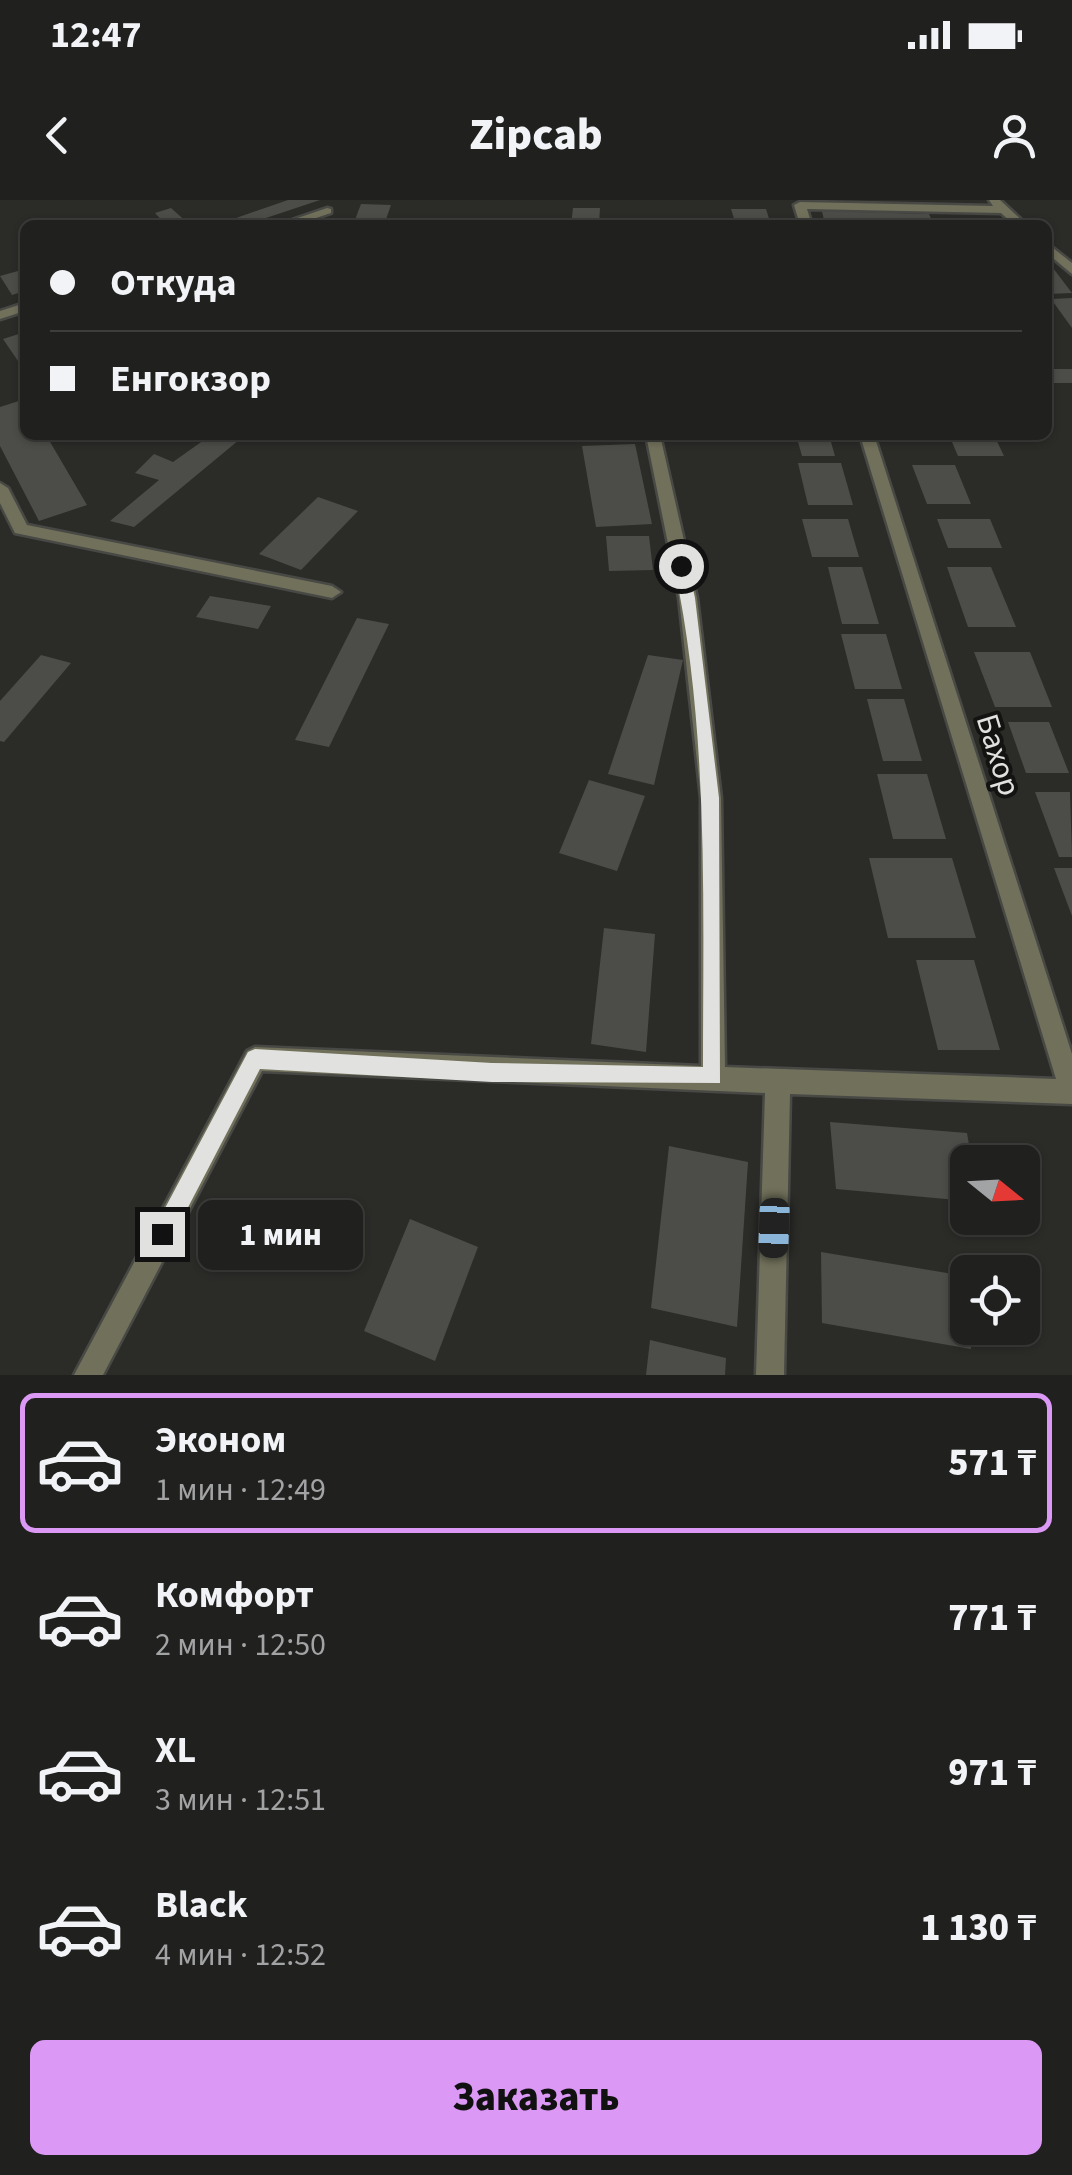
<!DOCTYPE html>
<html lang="ru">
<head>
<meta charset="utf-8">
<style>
  :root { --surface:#20201e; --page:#282827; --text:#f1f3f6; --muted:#a2a3a4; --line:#3d3e3c; --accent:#db99f5 }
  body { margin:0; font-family:"Source Sans 3",sans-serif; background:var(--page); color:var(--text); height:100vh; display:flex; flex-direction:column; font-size:38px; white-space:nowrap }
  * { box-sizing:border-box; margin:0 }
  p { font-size:32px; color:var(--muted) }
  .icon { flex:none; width:55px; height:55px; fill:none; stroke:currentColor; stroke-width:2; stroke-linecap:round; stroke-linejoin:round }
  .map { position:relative; height:1175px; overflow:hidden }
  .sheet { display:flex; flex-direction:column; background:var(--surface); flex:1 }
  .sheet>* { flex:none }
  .guide { position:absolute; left:20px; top:20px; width:1032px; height:220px; border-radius:15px; box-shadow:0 2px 8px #0004,0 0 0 2px var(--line); display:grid; align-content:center; height:220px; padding:0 30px; background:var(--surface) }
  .needle { width:65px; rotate:108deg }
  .controls { position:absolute; left:950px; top:945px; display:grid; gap:20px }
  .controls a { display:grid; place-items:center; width:90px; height:90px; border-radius:15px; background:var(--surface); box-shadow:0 2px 8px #0004,0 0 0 2px var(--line); font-size:50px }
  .end { position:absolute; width:45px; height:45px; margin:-22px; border:12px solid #e1e1df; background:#111; box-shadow:0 0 0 5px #111 }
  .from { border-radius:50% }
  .bubble { position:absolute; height:70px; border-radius:15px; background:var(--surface); box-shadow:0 2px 8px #0004,0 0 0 2px var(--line); font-size:32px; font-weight:800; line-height:70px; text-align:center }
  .car { position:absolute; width:30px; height:60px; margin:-30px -15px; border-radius:12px; box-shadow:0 0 8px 2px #0007; background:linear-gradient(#222 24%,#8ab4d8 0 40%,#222 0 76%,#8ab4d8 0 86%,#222 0) }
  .guide b { display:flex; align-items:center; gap:35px; height:95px; font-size:38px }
  .guide b+b { border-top:2px solid var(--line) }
  .guide i { width:25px; height:25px; background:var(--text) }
  ul { padding:18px 0 0; list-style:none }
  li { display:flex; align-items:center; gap:30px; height:140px; margin:0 20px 15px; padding:0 10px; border:5px solid transparent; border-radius:15px }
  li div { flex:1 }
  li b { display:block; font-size:38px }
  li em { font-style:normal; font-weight:800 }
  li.on { border-color:var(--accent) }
  li>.icon { width:90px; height:90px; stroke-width:1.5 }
  .cta { display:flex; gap:20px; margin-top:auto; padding:20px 30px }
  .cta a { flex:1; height:115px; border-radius:15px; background:var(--accent); color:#111; font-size:40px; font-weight:800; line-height:115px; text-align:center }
  .status { display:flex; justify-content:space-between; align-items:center; height:70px; padding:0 50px; background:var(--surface); direction:ltr }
  .status svg { height:28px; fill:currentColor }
  header { display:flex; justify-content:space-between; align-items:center; height:130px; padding:0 30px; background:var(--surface); font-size:45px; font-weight:800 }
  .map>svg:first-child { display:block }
  .building { fill:#4c4c48 }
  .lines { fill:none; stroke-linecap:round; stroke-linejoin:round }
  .street-casing { stroke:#484845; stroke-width:5 }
  .street { fill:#70705b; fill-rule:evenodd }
  .route { fill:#e1e1df }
  .labels { text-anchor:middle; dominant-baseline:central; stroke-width:8; stroke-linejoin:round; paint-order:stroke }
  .street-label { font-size:32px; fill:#e1e1df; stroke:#131312 }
</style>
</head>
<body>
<div class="status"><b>12:47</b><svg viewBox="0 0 49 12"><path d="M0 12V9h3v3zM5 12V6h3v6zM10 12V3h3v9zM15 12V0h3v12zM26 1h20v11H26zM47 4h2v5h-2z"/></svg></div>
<header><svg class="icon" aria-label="back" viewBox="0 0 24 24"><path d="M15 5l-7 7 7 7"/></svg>Zipcab<svg class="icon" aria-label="person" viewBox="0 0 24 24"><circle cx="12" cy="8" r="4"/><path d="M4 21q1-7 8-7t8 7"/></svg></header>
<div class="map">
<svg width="1072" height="1175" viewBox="0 0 1072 1175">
  <rect width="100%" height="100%" fill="#2b2b28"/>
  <!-- building -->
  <g class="building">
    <path d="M 288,0 L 320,0 L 245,25 L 216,25 Z"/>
    <path d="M 361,4 L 391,5 L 384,25 L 353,25 Z"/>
    <path d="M 171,8 L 190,25 L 166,25 L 155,13 Z"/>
    <path d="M 573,8 L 600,8 L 599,25 L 571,25 Z"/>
    <path d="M 731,9 L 766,9 L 771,25 L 736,25 Z"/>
    <path d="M 822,11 L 929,14 L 934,25 L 825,25 Z"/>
    <path d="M 1048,68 L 1053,68 L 1072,93 L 1048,94 Z"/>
    <path d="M 25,69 L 25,91 L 12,95 L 0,76 Z"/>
    <path d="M 1072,98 L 1072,128 L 1051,99 Z"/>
    <path d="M 25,132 L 25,158 L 18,161 L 3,139 Z"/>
    <rect x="1048" y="169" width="24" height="14"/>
    <path d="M 25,199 L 25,235 L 46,235 L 87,305 L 39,321 L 0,246 L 0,207 Z"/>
    <path d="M 211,235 L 245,235 L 134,327 L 110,321 L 159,280 L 135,273 L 154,254 L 173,262 Z"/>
    <path d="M 796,235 L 829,235 L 835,256 L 802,256 Z"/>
    <path d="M 949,235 L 994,235 L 1004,256 L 958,256 Z"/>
    <path d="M 635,244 L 652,324 L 596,327 L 582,246 Z"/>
    <path d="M 798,263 L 841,263 L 853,305 L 808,305 Z"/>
    <path d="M 912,265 L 955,265 L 971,304 L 927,304 Z"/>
    <path d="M 318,297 L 358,311 L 301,370 L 259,354 Z"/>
    <path d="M 802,319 L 848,319 L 859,357 L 812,357 Z"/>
    <path d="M 937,319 L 990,319 L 1002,348 L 948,348 Z"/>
    <path d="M 606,336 L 649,336 L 653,370 L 609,371 Z"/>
    <path d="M 828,367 L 862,367 L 879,424 L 842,424 Z"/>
    <path d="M 947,367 L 991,367 L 1016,427 L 968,427 Z"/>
    <path d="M 210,396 L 271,406 L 258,429 L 196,417 Z"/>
    <path d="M 357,418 L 389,424 L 329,547 L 295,540 Z"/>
    <path d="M 841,434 L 886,434 L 902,489 L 855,489 Z"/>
    <path d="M 974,452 L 1030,452 L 1052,507 L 995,507 Z"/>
    <path d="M 41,455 L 71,463 L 4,542 L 0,541 L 0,501 Z"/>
    <path d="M 648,455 L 683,460 L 654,585 L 608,574 Z"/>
    <path d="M 867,499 L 904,499 L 922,561 L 883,561 Z"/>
    <path d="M 1008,522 L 1049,522 L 1069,573 L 1026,573 Z"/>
    <path d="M 877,574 L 927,574 L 946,639 L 893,639 Z"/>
    <path d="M 589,580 L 645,596 L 617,671 L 559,653 Z"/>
    <path d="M 1035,592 L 1070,592 L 1072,657 L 1059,657 Z"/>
    <path d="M 869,658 L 952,658 L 976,738 L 888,738 Z"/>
    <path d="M 1054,668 L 1072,668 L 1072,716 Z"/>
    <path d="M 604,728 L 655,734 L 646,852 L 591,844 Z"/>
    <path d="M 916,760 L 974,760 L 1000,850 L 938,850 Z"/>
    <path d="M 830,922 L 967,933 L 972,962 L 968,962 L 968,1001 L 836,989 Z"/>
    <path d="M 669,946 L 748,962 L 737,1127 L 651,1108 Z"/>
    <path d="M 410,1019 L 478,1047 L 435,1161 L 364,1131 Z"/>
    <path d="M 821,1052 L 965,1076 L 971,1149 L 822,1123 Z"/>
    <path d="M 650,1140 L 726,1158 L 725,1175 L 646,1175 Z"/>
  </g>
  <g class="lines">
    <!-- street casing -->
    <g class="street-casing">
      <g id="street">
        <path d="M 989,0 L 1000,0 L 1027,25 L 1014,25 L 1001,13 L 807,9 L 812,25 L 800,25 L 794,5 L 800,2 L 993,6 Z"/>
        <path d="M 327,8 L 331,9 L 331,13 L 295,25 L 277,25 Z"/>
        <path d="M 1048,44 L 1072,63 L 1072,74 L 1048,54 Z"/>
        <path d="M 25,103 L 25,111 L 0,119 L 0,111 Z"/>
        <path d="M 646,235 L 660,235 L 697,398 L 721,598 L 725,867 L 1056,879 L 860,235 L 874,235 L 1072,854 L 1072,904 L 790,894 L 784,1175 L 756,1175 L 765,893 L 262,871 L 103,1175 L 74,1175 L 247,851 L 255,847 L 701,866 L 701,598 L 679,398 Z"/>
        <path d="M 0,283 L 8,288 L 27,325 L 332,386 L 341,392 L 332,398 L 15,333 L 0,303 Z"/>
      </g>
    </g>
    <!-- street -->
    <use href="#street" class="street"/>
  </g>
  <!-- route -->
  <path class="route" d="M 681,361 L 688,366 L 695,398 L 719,598 L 720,883 L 492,882 L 260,869 L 170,1042 L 162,1045 L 155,1042 L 151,1034 L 155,1027 L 248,852 L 255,849 L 492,863 L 703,867 C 703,700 709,530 674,366 Z"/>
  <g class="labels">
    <!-- street labels -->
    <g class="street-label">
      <text transform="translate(998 555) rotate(73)">Бахор</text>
    </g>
  </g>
</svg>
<div class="controls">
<a><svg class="needle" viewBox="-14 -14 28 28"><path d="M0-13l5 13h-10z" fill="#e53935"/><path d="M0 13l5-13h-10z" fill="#a2a3a4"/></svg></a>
<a><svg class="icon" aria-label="locate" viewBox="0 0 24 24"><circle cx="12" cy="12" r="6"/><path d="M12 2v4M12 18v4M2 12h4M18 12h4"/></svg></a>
</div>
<i class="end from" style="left:681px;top:366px"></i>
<i class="end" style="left:162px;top:1034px"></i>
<div class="bubble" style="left:198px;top:1000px;width:165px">1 мин</div>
<i class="car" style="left:774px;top:1028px;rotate:182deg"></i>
<div class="guide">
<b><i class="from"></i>Откуда</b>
<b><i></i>Енгокзор</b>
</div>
</div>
<section class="sheet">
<ul>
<li class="on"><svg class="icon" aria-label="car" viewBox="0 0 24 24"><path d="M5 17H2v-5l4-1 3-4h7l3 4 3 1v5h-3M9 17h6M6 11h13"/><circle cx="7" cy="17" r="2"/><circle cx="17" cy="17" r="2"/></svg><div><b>Эконом</b><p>1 мин · 12:49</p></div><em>571 ₸</em></li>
<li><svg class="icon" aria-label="car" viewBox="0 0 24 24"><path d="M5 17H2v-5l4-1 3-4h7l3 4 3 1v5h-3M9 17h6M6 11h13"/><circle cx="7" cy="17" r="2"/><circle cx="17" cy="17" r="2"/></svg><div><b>Комфорт</b><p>2 мин · 12:50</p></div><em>771 ₸</em></li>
<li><svg class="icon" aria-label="car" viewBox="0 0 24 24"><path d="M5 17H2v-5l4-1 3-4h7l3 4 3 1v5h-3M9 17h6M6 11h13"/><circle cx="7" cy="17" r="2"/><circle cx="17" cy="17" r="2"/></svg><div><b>XL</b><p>3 мин · 12:51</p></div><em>971 ₸</em></li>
<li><svg class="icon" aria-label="car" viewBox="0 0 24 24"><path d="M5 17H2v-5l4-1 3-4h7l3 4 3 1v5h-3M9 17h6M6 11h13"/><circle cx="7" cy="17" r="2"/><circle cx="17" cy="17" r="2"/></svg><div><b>Black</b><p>4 мин · 12:52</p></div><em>1 130 ₸</em></li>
</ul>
<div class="cta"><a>Заказать</a></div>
</section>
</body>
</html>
